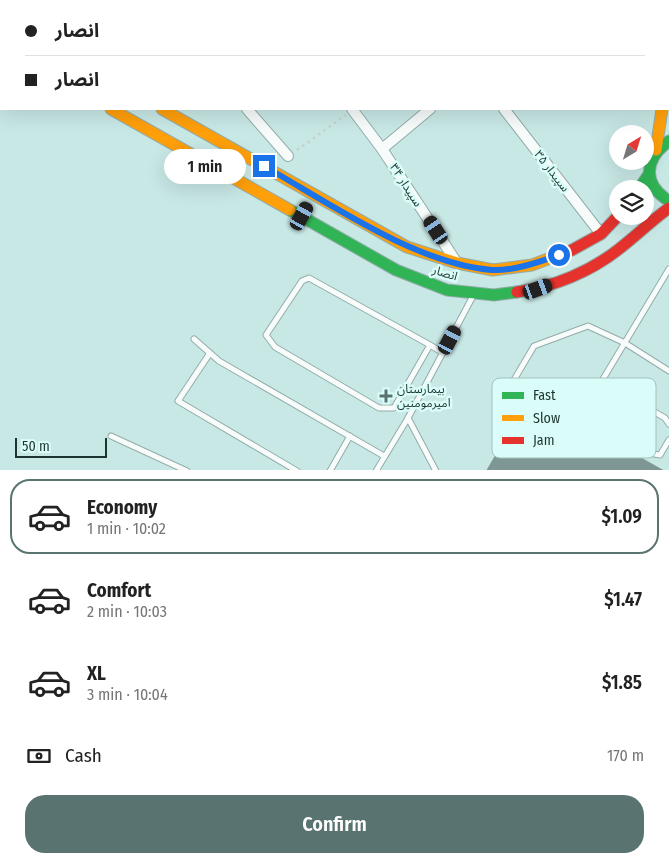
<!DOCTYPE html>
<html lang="en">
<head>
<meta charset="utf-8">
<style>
  :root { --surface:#fff; --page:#f6f6f6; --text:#222; --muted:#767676; --line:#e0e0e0; --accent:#597371 }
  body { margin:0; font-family:"Fira Sans Condensed","Noto Sans Arabic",sans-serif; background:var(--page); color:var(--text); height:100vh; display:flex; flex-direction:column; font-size:19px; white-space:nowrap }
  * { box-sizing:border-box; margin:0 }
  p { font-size:16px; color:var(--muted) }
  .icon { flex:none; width:28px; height:28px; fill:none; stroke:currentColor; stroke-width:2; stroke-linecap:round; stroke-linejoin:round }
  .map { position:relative; height:470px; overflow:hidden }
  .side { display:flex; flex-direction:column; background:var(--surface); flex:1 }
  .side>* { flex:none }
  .top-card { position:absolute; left:0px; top:0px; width:670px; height:110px; box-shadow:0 5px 20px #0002; display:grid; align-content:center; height:110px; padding:0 25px; background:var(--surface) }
  .needle { width:32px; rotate:38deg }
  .tools { position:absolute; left:609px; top:125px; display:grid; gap:10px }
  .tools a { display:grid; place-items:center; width:45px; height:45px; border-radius:50%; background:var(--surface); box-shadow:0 5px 20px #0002; font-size:25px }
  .scale { position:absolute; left:15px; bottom:12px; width:92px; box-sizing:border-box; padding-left:5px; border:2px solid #1d3432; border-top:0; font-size:14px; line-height:18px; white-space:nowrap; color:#1d3432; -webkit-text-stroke:4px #dbfdfa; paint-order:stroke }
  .end { position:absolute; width:22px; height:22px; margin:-11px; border:6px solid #1a73e8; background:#fff; box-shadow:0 0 0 2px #fff }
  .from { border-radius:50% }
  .bubble { position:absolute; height:35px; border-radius:18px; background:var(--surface); box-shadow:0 5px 20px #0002; font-size:16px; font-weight:600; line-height:35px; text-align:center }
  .car { position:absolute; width:15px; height:30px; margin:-15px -8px; border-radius:6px; box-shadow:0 0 4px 1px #0007; background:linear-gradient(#222 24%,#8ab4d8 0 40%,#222 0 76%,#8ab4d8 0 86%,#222 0) }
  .top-card b { display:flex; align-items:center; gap:18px; height:48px; font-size:19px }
  .top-card b+b { border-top:1px solid var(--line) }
  .top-card i { width:12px; height:12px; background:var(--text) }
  ul { padding:9px 0 0; list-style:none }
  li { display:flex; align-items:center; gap:15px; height:75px; margin:0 10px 8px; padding:0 15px; border:2px solid transparent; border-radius:20px }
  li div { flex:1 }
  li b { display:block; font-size:19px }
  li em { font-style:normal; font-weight:600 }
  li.selected { border-color:var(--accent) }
  li>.icon { width:45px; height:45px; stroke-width:1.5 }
  .pay { display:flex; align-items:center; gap:12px; height:55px; padding:0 25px; font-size:19px }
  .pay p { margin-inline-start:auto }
  .primary-button { display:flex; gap:10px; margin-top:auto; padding:10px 25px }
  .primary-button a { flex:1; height:58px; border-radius:20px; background:var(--accent); color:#fff; font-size:20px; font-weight:600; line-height:58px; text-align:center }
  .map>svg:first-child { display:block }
  .building { fill:#7e9795 }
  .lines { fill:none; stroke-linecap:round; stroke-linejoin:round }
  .lane-casing { stroke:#93acaa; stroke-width:7 }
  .street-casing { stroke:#93acaa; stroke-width:12 }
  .fast-casing { stroke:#93acaa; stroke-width:13 }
  .slow-casing { stroke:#93acaa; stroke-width:13 }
  .jam-casing { stroke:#93acaa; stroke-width:13 }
  .path { stroke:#c7d1d0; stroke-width:2.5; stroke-dasharray:2.5 4; stroke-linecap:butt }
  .lane { stroke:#f7fcfb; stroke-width:5 }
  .street { stroke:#f7fcfb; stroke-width:10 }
  .fast { stroke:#30b455; stroke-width:11 }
  .slow { stroke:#ff9f0a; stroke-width:11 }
  .jam { stroke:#e5322d; stroke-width:11 }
  .route { stroke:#1a73e8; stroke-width:6 }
  .poi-dot { fill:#597371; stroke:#dbfdfa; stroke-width:2 }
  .labels { text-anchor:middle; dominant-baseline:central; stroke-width:5; stroke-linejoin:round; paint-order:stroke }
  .street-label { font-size:12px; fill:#1d3432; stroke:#dbfdfa }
  .poi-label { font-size:12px; fill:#1d3432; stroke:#dbfdfa; text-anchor:start }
  .key { fill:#dbfdfa; stroke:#a2c1be; stroke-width:1 }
  .key-label { font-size:14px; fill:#1d3432 }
</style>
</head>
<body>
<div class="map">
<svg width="669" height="471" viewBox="0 0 669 471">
  <rect width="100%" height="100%" fill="#c8e8e5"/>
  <!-- building -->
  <path class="building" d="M 532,392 L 619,445 L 665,471 L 486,471 Z"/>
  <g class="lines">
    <!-- lane casing -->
    <g class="lane-casing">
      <g id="lane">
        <path d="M 669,269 L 588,404 L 588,417 C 606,435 635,452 660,455 L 669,440"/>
        <path d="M 194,339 L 219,361 L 384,456"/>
        <path d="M 430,345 L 394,408 L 379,408 L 275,347 L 266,335 L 302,281 L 309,278 L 430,345 L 443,353"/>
        <path d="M 210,353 L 178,401 L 297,471"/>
        <path d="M 602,382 L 665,418 L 669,424"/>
        <path d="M 511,385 L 534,346 L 588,326 L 625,343 L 669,371"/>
        <path d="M 408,418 L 436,471"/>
        <path d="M 111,436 L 187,471"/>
        <path d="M 330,471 L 350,436"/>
        <path d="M 376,471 L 408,418 L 473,296"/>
      </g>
    </g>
    <!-- street casing -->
    <g class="street-casing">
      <g id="street">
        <path d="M 144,0 L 146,1"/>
        <path d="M 272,0 L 273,1"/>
        <path d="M 421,0 L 422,1"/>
        <path d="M 231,1 L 232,0"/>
        <path d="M 563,1 L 565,0"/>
        <path d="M 247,109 L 288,156"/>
        <path d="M 352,109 L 382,149 L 457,263"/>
        <path d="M 504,109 L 601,234"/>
        <path d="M 382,149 L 430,109"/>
      </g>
    </g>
    <!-- fast casing -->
    <g class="fast-casing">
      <g id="fast">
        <path d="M 627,0 L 627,1"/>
        <path d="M 653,0 L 653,1"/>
        <path d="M 669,141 C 644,159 642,184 669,201"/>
        <path d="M 639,189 L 649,174"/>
        <path d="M 290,210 L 396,270 L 447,290 L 494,295 L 517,292"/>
      </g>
    </g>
    <!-- slow casing -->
    <g class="slow-casing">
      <g id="slow">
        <path d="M 111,109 L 290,210"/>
        <path d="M 162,109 L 407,247 L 457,263 L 493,270 L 532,265 L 553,257"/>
        <path d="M 656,150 L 662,109"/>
      </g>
    </g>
    <!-- jam casing -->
    <g class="jam-casing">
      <g id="jam">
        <path d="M 0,18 L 1,19"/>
        <path d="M 0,47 L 1,47"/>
        <path d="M 553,257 L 572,250 L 601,234 L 618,216"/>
        <path d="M 517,292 C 553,287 590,272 619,249 C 636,236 651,221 669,208"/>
      </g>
    </g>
    <!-- path -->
    <path class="path" d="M 297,150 L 346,115"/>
    <!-- lane -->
    <use href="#lane" class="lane"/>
    <!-- street -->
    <use href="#street" class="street"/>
    <!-- fast -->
    <use href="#fast" class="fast"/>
    <!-- slow -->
    <use href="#slow" class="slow"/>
    <!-- jam -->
    <use href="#jam" class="jam"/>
  </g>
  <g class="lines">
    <!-- route -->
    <path class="route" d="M 264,166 C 329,203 416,264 492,270 C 514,271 539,262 559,255"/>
  </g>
  <!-- markers -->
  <path class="poi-dot" d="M383.5 388.5h5v5h5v5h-5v5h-5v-5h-5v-5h5z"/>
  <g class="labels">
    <!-- street labels -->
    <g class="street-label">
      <text transform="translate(552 171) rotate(52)">سپیدار ۳۵</text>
      <text transform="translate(406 185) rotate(57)">سپیدار ۳۴</text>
      <text transform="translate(445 273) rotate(17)">انصار</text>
    </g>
    <!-- poi labels -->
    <g class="poi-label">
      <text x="397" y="389">بیمارستان<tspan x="397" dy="14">امیرمومنین</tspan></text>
    </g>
  </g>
  <!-- legend -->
  <rect x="492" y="378" width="164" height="80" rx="8" class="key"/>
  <rect x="502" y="392" width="22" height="7" fill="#30b455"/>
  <rect x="502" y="415" width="22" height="6" fill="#ff9f0a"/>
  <rect x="502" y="437" width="22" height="7" fill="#e5322d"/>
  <g class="key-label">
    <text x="533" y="400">Fast</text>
    <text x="533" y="423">Slow</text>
    <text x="533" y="445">Jam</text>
  </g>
</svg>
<div class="tools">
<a><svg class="needle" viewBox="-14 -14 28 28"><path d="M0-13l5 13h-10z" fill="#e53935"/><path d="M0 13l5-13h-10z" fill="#767676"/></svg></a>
<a><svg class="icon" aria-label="layers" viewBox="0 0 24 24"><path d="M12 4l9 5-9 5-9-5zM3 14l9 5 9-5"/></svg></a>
</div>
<div class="scale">50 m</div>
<i class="end from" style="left:559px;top:255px"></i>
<i class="end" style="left:264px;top:166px"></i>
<div class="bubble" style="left:164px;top:149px;width:82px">1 min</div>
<i class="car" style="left:302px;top:216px;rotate:29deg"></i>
<i class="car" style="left:436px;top:230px;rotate:327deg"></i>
<i class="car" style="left:538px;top:289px;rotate:70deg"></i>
<i class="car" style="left:450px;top:340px;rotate:28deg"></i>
<div class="top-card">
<b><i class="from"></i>انصار</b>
<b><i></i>انصار</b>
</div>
</div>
<section class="side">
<ul>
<li class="selected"><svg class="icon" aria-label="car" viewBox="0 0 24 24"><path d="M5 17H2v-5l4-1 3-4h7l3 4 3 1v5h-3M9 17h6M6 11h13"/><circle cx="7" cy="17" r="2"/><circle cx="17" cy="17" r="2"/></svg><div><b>Economy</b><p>1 min · 10:02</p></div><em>$1.09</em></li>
<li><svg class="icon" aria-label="car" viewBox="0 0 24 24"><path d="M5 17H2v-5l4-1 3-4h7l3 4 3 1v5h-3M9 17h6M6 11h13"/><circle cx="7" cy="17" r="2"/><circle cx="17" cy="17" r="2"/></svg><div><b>Comfort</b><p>2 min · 10:03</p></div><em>$1.47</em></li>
<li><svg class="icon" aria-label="car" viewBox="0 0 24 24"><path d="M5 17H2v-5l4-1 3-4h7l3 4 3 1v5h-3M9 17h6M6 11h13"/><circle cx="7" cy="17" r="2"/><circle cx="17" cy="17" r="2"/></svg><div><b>XL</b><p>3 min · 10:04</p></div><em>$1.85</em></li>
</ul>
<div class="pay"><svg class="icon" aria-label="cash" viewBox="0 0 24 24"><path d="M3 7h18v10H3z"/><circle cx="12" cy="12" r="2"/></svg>Cash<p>170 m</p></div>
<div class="primary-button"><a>Confirm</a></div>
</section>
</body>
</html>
